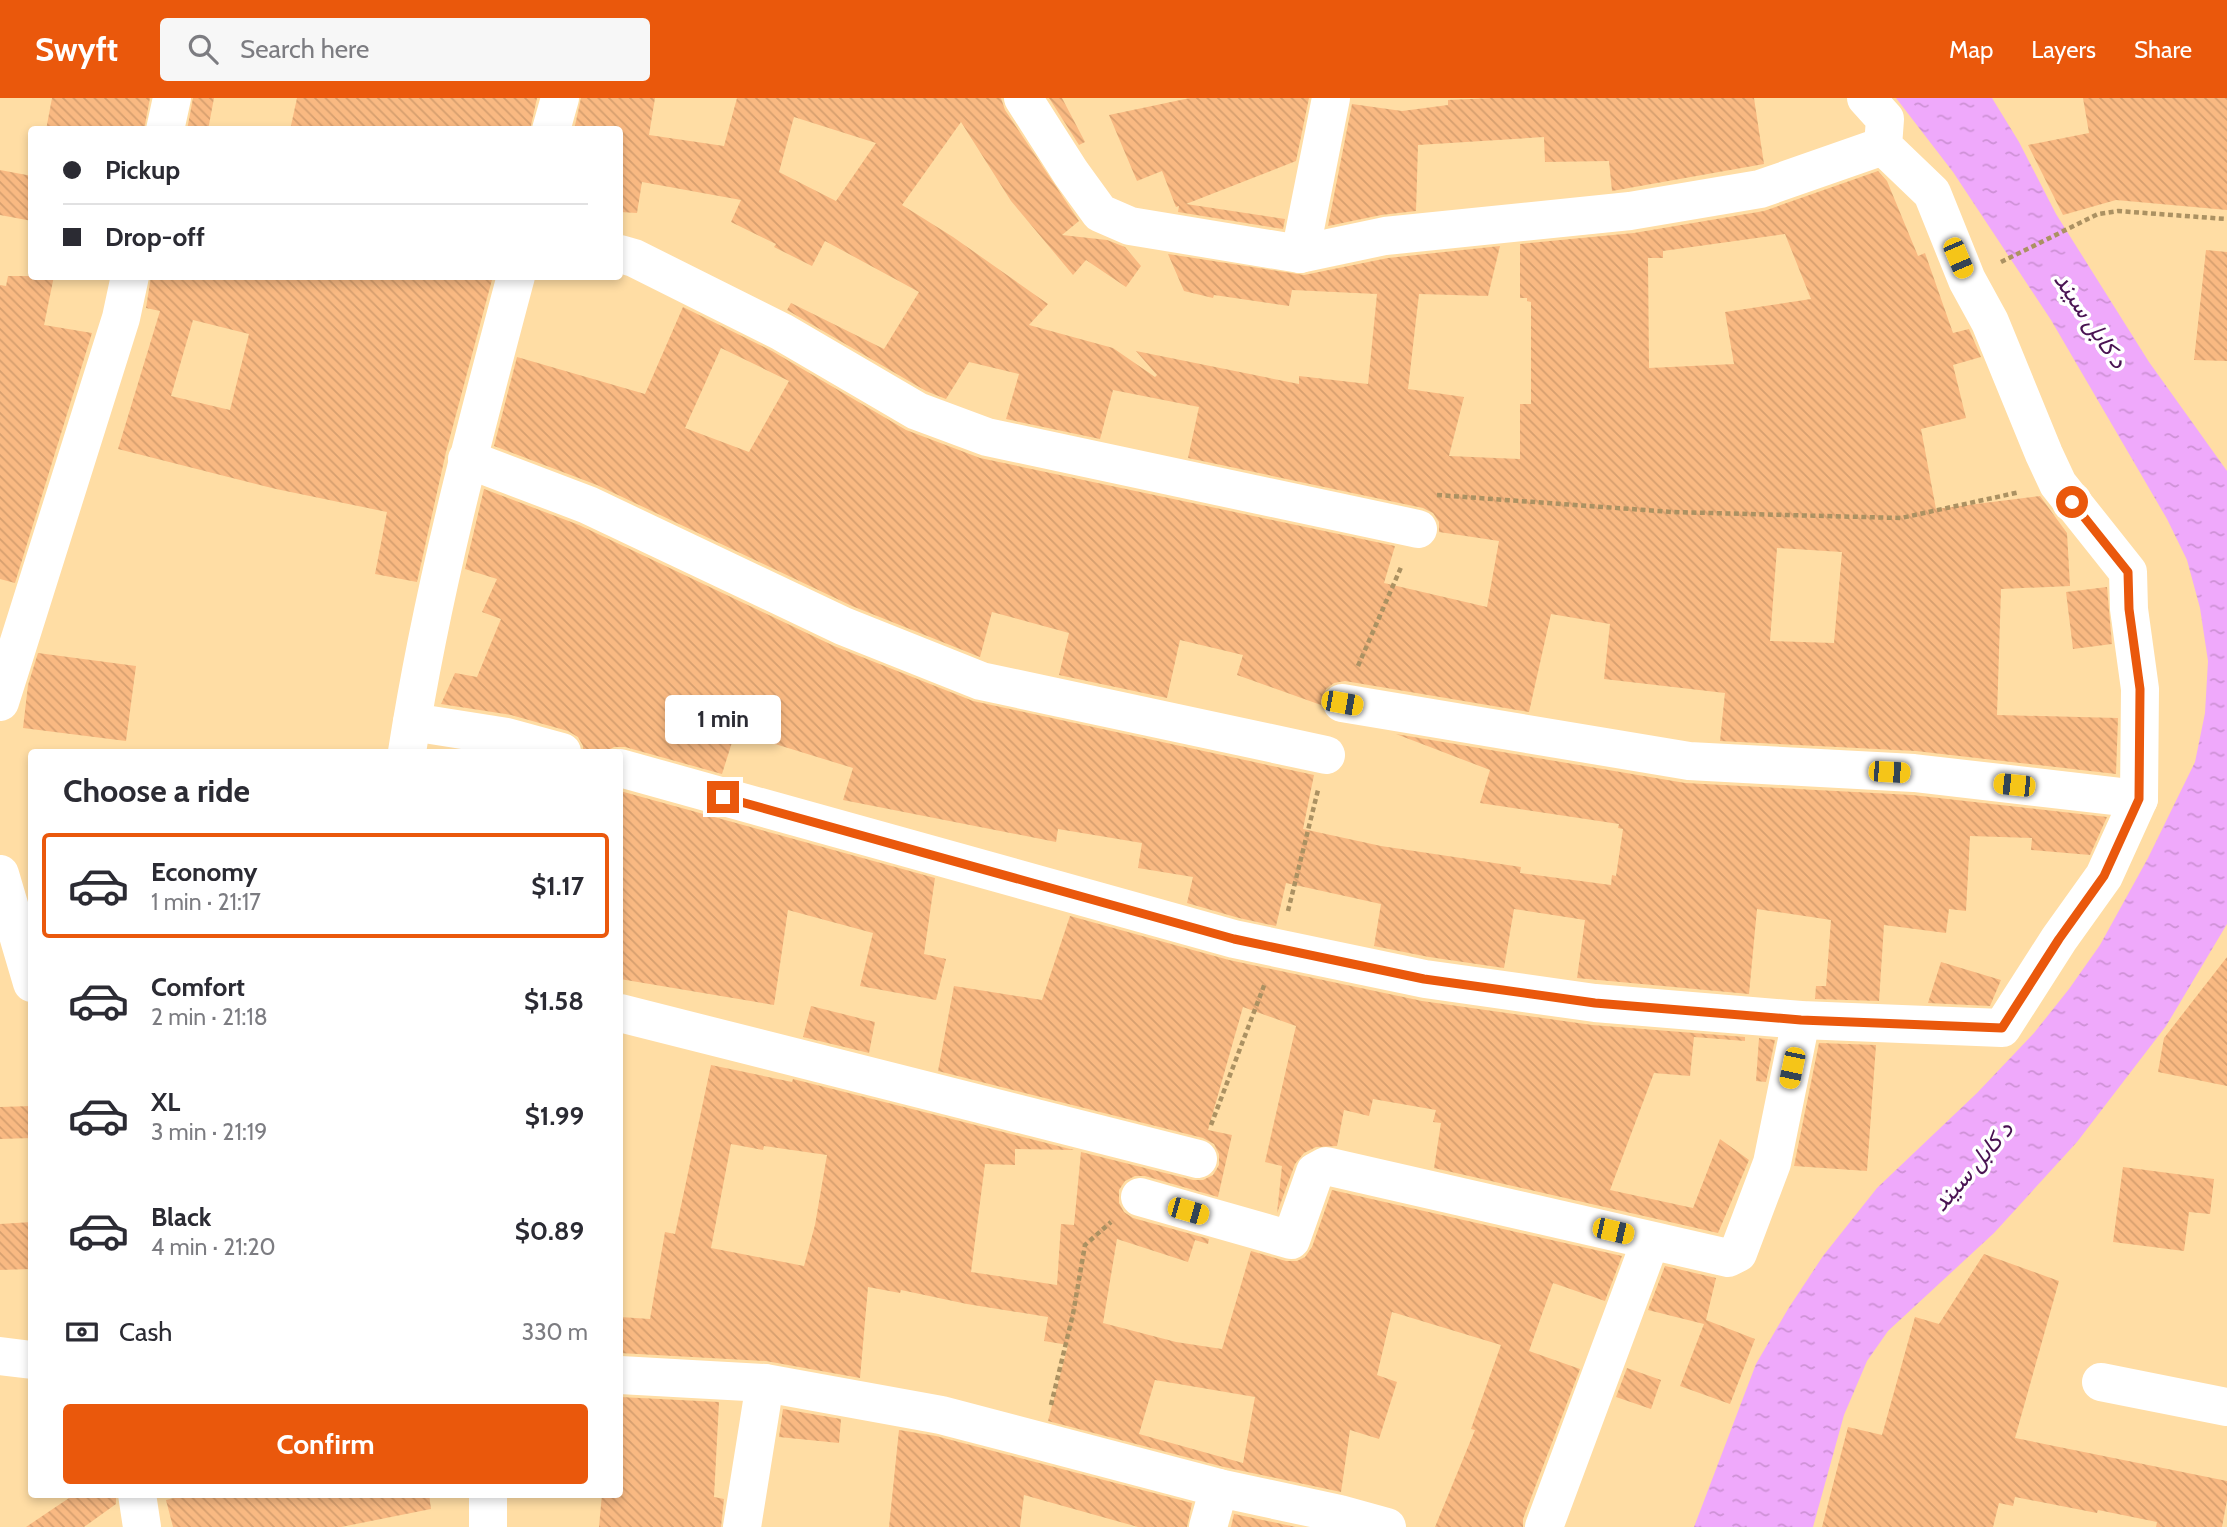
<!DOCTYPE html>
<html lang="en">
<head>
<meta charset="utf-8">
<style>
  :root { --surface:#fff; --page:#f7f7f7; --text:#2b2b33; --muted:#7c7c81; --line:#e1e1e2; --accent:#ea580c }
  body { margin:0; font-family:Cabin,Vazirmatn,sans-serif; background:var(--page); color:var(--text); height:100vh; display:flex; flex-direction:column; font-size:26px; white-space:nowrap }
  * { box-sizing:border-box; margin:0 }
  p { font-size:23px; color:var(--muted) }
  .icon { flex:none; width:38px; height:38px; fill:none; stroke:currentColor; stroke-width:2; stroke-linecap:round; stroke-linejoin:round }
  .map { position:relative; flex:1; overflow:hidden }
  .sheet { position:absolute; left:28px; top:651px; width:595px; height:749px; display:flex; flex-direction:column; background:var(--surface); border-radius:7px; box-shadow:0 4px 10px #0003 }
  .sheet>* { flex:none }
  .hud { position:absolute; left:28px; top:28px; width:595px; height:154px; border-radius:7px; box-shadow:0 4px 10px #0003; display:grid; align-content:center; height:154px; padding:0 35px; background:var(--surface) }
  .end { position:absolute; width:32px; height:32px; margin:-16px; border:9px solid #ea580c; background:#fff; box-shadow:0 0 0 4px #fff }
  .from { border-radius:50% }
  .bubble { position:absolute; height:49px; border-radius:7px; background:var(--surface); box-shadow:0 4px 10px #0003; font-size:23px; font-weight:700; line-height:49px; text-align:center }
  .car { position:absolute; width:21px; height:42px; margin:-21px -10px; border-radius:9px; box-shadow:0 0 5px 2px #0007; background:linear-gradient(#f5c518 24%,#345 0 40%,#f5c518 0 76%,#345 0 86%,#f5c518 0) }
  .hud b { display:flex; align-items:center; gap:24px; height:66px; font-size:26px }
  .hud b+b { border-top:2px solid var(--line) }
  .hud i { width:18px; height:18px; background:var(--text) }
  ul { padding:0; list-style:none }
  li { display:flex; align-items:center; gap:21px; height:105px; margin:0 14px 10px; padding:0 21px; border:4px solid transparent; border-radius:7px }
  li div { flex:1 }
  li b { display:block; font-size:26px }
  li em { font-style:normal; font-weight:700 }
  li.on { border-color:var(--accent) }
  li>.icon { width:63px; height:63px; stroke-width:1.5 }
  h2 { padding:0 35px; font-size:32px; line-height:84px }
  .pay { display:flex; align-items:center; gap:18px; height:77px; padding:0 35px; font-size:26px }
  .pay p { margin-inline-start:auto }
  .button { display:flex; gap:14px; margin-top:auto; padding:14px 35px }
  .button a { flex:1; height:80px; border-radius:7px; background:var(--accent); color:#fff; font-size:28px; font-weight:700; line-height:80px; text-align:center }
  header { display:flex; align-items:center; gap:42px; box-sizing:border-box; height:98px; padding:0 35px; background:var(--accent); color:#fff }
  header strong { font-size:33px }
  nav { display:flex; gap:38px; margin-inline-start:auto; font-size:24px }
  .search { width:490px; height:63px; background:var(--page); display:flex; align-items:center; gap:18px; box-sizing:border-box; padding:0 24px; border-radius:7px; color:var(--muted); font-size:26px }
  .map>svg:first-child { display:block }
  .water { fill:url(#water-ripples) }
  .building { fill:url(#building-back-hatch); fill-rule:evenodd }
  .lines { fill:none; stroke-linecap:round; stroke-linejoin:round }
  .path { stroke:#ab9162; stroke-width:4.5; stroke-dasharray:5 3.5; stroke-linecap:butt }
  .minor { stroke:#fff; stroke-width:38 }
  .route { stroke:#ea580c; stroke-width:9 }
  .labels { text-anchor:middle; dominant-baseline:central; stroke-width:7; stroke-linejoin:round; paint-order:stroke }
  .water-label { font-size:24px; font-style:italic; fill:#491252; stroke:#fff }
</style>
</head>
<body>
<header>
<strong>Swyft</strong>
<div class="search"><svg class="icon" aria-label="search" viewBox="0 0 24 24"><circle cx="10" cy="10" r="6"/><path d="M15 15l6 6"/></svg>Search here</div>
<nav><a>Map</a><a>Layers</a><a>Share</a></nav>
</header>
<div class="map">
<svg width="2227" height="1429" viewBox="0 0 2227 1429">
  <defs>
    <pattern id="water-ripples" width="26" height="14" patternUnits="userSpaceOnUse" patternTransform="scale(1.75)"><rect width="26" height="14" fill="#efa9fb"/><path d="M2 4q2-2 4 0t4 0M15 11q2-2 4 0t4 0" fill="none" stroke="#ce91d6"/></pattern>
    <pattern id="building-back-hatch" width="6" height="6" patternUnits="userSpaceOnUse" patternTransform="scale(1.75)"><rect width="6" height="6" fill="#f9b982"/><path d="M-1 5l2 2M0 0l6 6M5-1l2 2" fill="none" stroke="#d69f6f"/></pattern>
  </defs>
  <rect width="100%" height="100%" fill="#ffdda4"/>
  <!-- water -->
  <path class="water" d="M 1896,0 L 1992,0 L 2019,44 L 2056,116 L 2149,264 L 2227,373 L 2227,826 L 2166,928 L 2077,1044 L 1994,1135 L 1888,1233 L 1867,1263 L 1844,1317 L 1813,1429 L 1694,1429 L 1756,1266 L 1788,1211 L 1823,1158 L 1877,1090 L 1977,995 L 2034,935 L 2069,891 L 2100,847 L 2148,760 L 2195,664 L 2205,615 L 2208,563 L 2200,510 L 2187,462 L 2167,421 L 2051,222 L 1953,74 Z"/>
  <!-- building -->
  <g class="building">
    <path d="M 52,0 L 150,0 L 144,32 L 46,32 Z"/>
    <path d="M 193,0 L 214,0 L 208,32 L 187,32 Z"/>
    <path d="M 297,0 L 537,0 L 530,32 L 290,32 Z"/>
    <path d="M 581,0 L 655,0 L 649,37 L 724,48 L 737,0 L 1001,0 L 1005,12 L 1079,123 L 1062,137 L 1107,142 L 1125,149 L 1141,168 L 1126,189 L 1086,162 L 1073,177 L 1011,103 L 961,24 L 902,107 L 953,139 L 1048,206 L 1029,227 L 1113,250 L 1155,279 L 1157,277 L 1136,253 L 1299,286 L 1299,278 L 1368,286 L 1377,196 L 1292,192 L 1289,208 L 1214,197 L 1213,200 L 1184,193 L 1168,156 L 1304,177 L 1388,160 L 1500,148 L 1488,198 L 1419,196 L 1408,291 L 1464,299 L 1449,358 L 1520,361 L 1520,306 L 1531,306 L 1531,204 L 1527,203 L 1527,200 L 1520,200 L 1520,146 L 1634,135 L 1764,113 L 1878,73 L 1887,83 L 1918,158 L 1925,155 L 1953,235 L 1969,231 L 1981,259 L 1953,267 L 1966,320 L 1921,331 L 1936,411 L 2040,398 L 2067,435 L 2070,488 L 2001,491 L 1997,617 L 2118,620 L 2116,676 L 1916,653 L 1720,643 L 1725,595 L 1604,581 L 1610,526 L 1551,516 L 1529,614 L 1345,583 L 1334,585 L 1326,591 L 1321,601 L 1321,607 L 1237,577 L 1243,557 L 1180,542 L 1167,600 L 1059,577 L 1069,535 L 992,514 L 980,559 L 852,508 L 597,387 L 494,348 L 517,259 L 645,296 L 683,209 L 772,253 L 906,332 L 980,360 L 1395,448 L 1384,485 L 1487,509 L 1499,443 L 1439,434 L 1439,424 L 1433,415 L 1423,410 L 1188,360 L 1199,309 L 1113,292 L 1100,341 L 1006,321 L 1019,276 L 969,264 L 946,301 L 926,293 L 787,212 L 791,205 L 884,251 L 919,194 L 825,143 L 812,168 L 774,149 L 776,146 L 731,124 L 741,102 L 642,84 L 637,115 L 620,114 L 620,32 L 574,32 ZM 794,19 L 876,45 L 836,103 L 779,74 ZM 1785,136 L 1811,201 L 1725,214 L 1734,266 L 1649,270 L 1648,160 L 1663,160 L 1663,153 ZM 721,250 L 789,283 L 749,354 L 685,330 ZM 1777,450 L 1842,454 L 1834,545 L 1770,543 Z"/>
    <path d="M 1049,0 L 1062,0 L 1085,44 L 1079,47 Z"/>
    <path d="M 1190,0 L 1309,0 L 1296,63 L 1186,106 L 1285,121 L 1283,131 L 1178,114 L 1179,108 L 1176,109 L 1162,73 L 1137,83 L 1109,17 Z"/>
    <path d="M 1491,0 L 1754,0 L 1764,66 L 1612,93 L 1609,63 L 1545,64 L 1544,39 L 1418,47 L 1416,113 L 1381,117 L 1328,128 L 1352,6 L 1402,13 L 1448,7 L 1448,2 Z"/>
    <path d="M 2083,0 L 2227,0 L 2227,112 L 2116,102 L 2063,117 L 2028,47 L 2089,35 Z"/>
    <path d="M 0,72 L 32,78 L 32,123 L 0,117 Z"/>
    <path d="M 2206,152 L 2227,154 L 2227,263 L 2194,262 Z"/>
    <path d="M 8,178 L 54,178 L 44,227 L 92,235 L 15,485 L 0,481 L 0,187 L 6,188 Z"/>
    <path d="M 151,178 L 493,178 L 446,354 L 417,484 L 375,476 L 387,414 L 276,391 L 118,351 L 160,213 L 146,210 ZM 193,222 L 249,236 L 230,312 L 171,298 Z"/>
    <path d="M 484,391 L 579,427 L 834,548 L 973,603 L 1314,677 L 1303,731 L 1381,748 L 1521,769 L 1520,775 L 1611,787 L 1612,777 L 1616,778 L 1623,731 L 1618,730 L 1619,726 L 1480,705 L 1490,672 L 1396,636 L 1685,685 L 1912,697 L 2107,719 L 2090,757 L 2031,752 L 2032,740 L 1970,738 L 1966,813 L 1949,811 L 1946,835 L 1884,827 L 1879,903 L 1815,901 L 1816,888 L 1826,888 L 1831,822 L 1757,811 L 1749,896 L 1577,880 L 1585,822 L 1514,811 L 1504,870 L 1429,859 L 1374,848 L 1381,806 L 1286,785 L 1276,828 L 1239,820 L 1187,805 L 1193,779 L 1138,770 L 1142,745 L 1058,731 L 1056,744 L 843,702 L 853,670 L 752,639 L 751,643 L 734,638 L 722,676 L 625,649 L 614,649 L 605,654 L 583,654 L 583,648 L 578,639 L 568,633 L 511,617 L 441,606 L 455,575 L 477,579 L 501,521 L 482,514 L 497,481 L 465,471 Z"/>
    <path d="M 2107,489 L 2112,546 L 2073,551 L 2066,494 Z"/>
    <path d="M 38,555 L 136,568 L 126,643 L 23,630 L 28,587 Z"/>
    <path d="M 620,693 L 935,780 L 924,856 L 946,861 L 936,902 L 860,888 L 873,835 L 788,812 L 774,907 L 620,881 Z"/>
    <path d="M 1070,818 L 1229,862 L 1422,903 L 1592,927 L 1745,939 L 1745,943 L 1694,939 L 1690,978 L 1654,975 L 1610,1092 L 1693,1110 L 1720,1041 L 1749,1062 L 1718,1135 L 1434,1070 L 1441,1025 L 1433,1024 L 1436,1012 L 1373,1001 L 1369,1018 L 1344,1012 L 1337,1048 L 1316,1049 L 1304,1055 L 1295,1066 L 1277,1115 L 1282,1068 L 1265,1064 L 1296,928 L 1243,909 L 1208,1032 L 1232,1037 L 1218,1099 L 1145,1078 L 1135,1078 L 1125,1083 L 1119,1092 L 1119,1105 L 1124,1114 L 1133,1120 L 1209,1141 L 1208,1146 L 1195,1142 L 1188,1164 L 1117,1141 L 1103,1225 L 1176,1244 L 1222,1251 L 1251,1153 L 1286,1163 L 1297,1163 L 1305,1159 L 1312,1149 L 1332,1092 L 1622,1158 L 1605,1203 L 1553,1185 L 1529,1253 L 1580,1271 L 1523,1421 L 1523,1429 L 1435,1429 L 1475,1332 L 1471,1331 L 1501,1247 L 1392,1214 L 1377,1277 L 1397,1284 L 1379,1341 L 1350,1332 L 1341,1394 L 1224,1369 L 1048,1323 L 1068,1247 L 1044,1243 L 1048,1219 L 967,1206 L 901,1192 L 900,1195 L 868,1189 L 860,1280 L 766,1263 L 620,1255 L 620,1219 L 650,1221 L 665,1134 L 675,1136 L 711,967 L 792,984 L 793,981 L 1074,1052 L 1015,1051 L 1015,1067 L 985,1066 L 971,1174 L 1057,1187 L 1061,1126 L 1074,1127 L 1081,1054 L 1193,1082 L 1203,1082 L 1213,1077 L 1219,1067 L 1219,1056 L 1214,1046 L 1203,1040 L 938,973 L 954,888 L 1042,902 ZM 731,1046 L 763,1052 L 764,1048 L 827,1057 L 815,1127 L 804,1168 L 711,1150 ZM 1155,1282 L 1255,1299 L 1243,1365 L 1139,1336 Z"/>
    <path d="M 2227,859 L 2227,988 L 2158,974 L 2164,940 Z"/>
    <path d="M 1941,864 L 2001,882 L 1990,908 L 1928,905 Z"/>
    <path d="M 811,908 L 875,924 L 869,955 L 803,939 Z"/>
    <path d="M 1759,940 L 1775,942 L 1766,984 L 1756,983 Z"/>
    <path d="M 1819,945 L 1876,947 L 1867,1073 L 1794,1068 Z"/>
    <path d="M 32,1008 L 32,1040 L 0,1041 L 0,1009 Z"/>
    <path d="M 2123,1069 L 2214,1081 L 2210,1116 L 2189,1114 L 2184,1153 L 2113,1144 Z"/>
    <path d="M 32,1124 L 32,1171 L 0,1172 L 0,1126 Z"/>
    <path d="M 1984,1156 L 2059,1183 L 2015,1340 L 2227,1383 L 2227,1402 L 2222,1429 L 2156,1429 L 2157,1424 L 2098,1412 L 2097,1415 L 2015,1399 L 2013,1408 L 1999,1405 L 1993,1429 L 1822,1429 L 1848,1329 L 1882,1337 L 1915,1219 L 1939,1226 Z"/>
    <path d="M 1665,1168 L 1716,1180 L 1706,1222 L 1755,1241 L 1730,1306 L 1680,1288 L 1704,1226 L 1648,1212 Z"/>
    <path d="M 1627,1270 L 1661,1282 L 1651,1311 L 1616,1299 Z"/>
    <path d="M 620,1299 L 719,1304 L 714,1399 L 724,1401 L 721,1429 L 599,1429 L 602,1396 L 620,1396 Z"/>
    <path d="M 783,1311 L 841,1321 L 839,1345 L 779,1339 Z"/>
    <path d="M 899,1332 L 936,1338 L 1192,1405 L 1187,1429 L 1138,1429 L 1024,1397 L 1020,1429 L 889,1429 Z"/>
    <path d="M 75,1396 L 116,1396 L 116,1406 L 84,1429 L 26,1429 Z"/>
    <path d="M 190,1396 L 429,1396 L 431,1411 L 341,1429 L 173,1429 L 166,1402 Z"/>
    <path d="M 1234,1416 L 1296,1429 L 1231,1429 Z"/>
  </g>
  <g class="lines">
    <!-- path -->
    <g class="path">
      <path d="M 2001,164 L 2098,116 L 2118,113 L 2227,121"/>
      <path d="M 1437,397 L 1672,414 L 1901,420 L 2020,394"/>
      <path d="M 1358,568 L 1402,467"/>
      <path d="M 1288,813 L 1318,692"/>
      <path d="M 1211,1027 L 1265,885"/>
      <path d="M 1051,1307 L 1073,1216 L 1085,1147 L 1111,1124"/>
    </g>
    <!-- minor -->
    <g class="minor">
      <path d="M 1023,0 L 1071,75 L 1100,115 L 1130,128 L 1300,156 L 1385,138 L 1630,113 L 1760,91 L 1883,48"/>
      <path d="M 165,32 L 172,0"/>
      <path d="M 551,32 L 560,0"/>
      <path d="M 620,156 L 634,160 L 782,234 L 917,313 L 987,339 L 1418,431"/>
      <path d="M 1300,156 L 1331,0"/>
      <path d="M 467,361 L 588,407 L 843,528 L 981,583 L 1326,657"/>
      <path d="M 0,604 L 121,220 L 130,178"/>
      <path d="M 1342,605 L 1689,663 L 1914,675 L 2139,701"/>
      <path d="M 412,624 L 507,639 L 562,654"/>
      <path d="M 407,654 C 432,493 474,336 516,178"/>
      <path d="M 620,670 L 1234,841 L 1425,881 L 1595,905 L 1801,922 L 2002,930 L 2059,841 L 2104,778 L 2139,701 L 2140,591 L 2129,511 L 2128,474 L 2058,386 L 2044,356 L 1990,224 L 1967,182 L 1932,95 L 1883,48 L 1885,21 L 1866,0"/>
      <path d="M 0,776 L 32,885"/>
      <path d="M 620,915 L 1198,1061"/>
      <path d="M 1140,1099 L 1291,1142 L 1315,1074 L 1326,1068 L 1728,1160 L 1738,1155 L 1772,1065 L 1801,922"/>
      <path d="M 0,1258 L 32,1262"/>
      <path d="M 620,1277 L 765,1285 L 941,1317 L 1219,1390 L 1340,1416 L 1387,1429"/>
      <path d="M 2101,1284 L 2227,1309"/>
      <path d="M 137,1396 L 142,1429"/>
      <path d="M 488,1429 L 488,1396"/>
      <path d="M 742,1429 L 765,1285"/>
      <path d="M 1208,1429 L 1219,1390"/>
      <path d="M 1544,1429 L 1646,1155"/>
    </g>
  </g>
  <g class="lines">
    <!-- route -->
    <path class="route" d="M 723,699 L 1234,841 L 1424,881 L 1595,905 L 1801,922 L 2002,930 L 2059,841 L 2104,778 L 2139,701 L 2140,591 L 2129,511 L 2128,474 L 2072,404"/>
  </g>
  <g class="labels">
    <!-- water labels -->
    <g class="water-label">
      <text transform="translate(2091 222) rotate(56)">د کابل سيند</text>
      <text transform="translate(1972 1068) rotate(-49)">د کابل سيند</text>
    </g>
  </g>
</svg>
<i class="end from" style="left:2072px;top:404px"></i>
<i class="end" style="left:723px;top:699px"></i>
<div class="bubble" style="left:665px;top:597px;width:116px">1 min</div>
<i class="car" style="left:1958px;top:160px;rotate:157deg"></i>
<i class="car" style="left:1342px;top:605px;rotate:100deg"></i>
<i class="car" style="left:1889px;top:674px;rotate:93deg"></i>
<i class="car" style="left:2014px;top:687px;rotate:276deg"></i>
<i class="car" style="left:1792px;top:970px;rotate:192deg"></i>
<i class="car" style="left:1188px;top:1113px;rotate:106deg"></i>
<i class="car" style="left:1613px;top:1133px;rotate:103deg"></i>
<div class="hud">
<b><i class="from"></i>Pickup</b>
<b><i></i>Drop-off</b>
</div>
<section class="sheet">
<h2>Choose a ride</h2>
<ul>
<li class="on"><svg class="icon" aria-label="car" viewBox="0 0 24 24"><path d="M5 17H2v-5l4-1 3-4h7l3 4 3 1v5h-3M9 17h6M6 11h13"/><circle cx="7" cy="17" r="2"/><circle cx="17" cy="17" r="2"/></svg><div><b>Economy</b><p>1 min · 21:17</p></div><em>$1.17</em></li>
<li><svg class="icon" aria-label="car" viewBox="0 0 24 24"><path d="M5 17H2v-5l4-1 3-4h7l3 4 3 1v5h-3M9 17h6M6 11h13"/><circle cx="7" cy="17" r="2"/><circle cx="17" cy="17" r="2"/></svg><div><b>Comfort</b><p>2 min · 21:18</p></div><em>$1.58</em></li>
<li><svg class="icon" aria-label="car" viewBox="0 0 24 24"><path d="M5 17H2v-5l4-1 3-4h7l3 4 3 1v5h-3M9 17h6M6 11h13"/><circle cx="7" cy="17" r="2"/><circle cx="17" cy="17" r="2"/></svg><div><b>XL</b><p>3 min · 21:19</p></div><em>$1.99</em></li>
<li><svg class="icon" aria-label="car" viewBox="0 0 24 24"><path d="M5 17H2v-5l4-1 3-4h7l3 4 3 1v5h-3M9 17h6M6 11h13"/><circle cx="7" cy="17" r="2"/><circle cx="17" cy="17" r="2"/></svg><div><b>Black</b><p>4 min · 21:20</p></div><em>$0.89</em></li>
</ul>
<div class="pay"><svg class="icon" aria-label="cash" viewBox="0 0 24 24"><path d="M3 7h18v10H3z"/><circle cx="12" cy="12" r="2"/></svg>Cash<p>330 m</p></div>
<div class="button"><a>Confirm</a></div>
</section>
</div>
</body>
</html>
